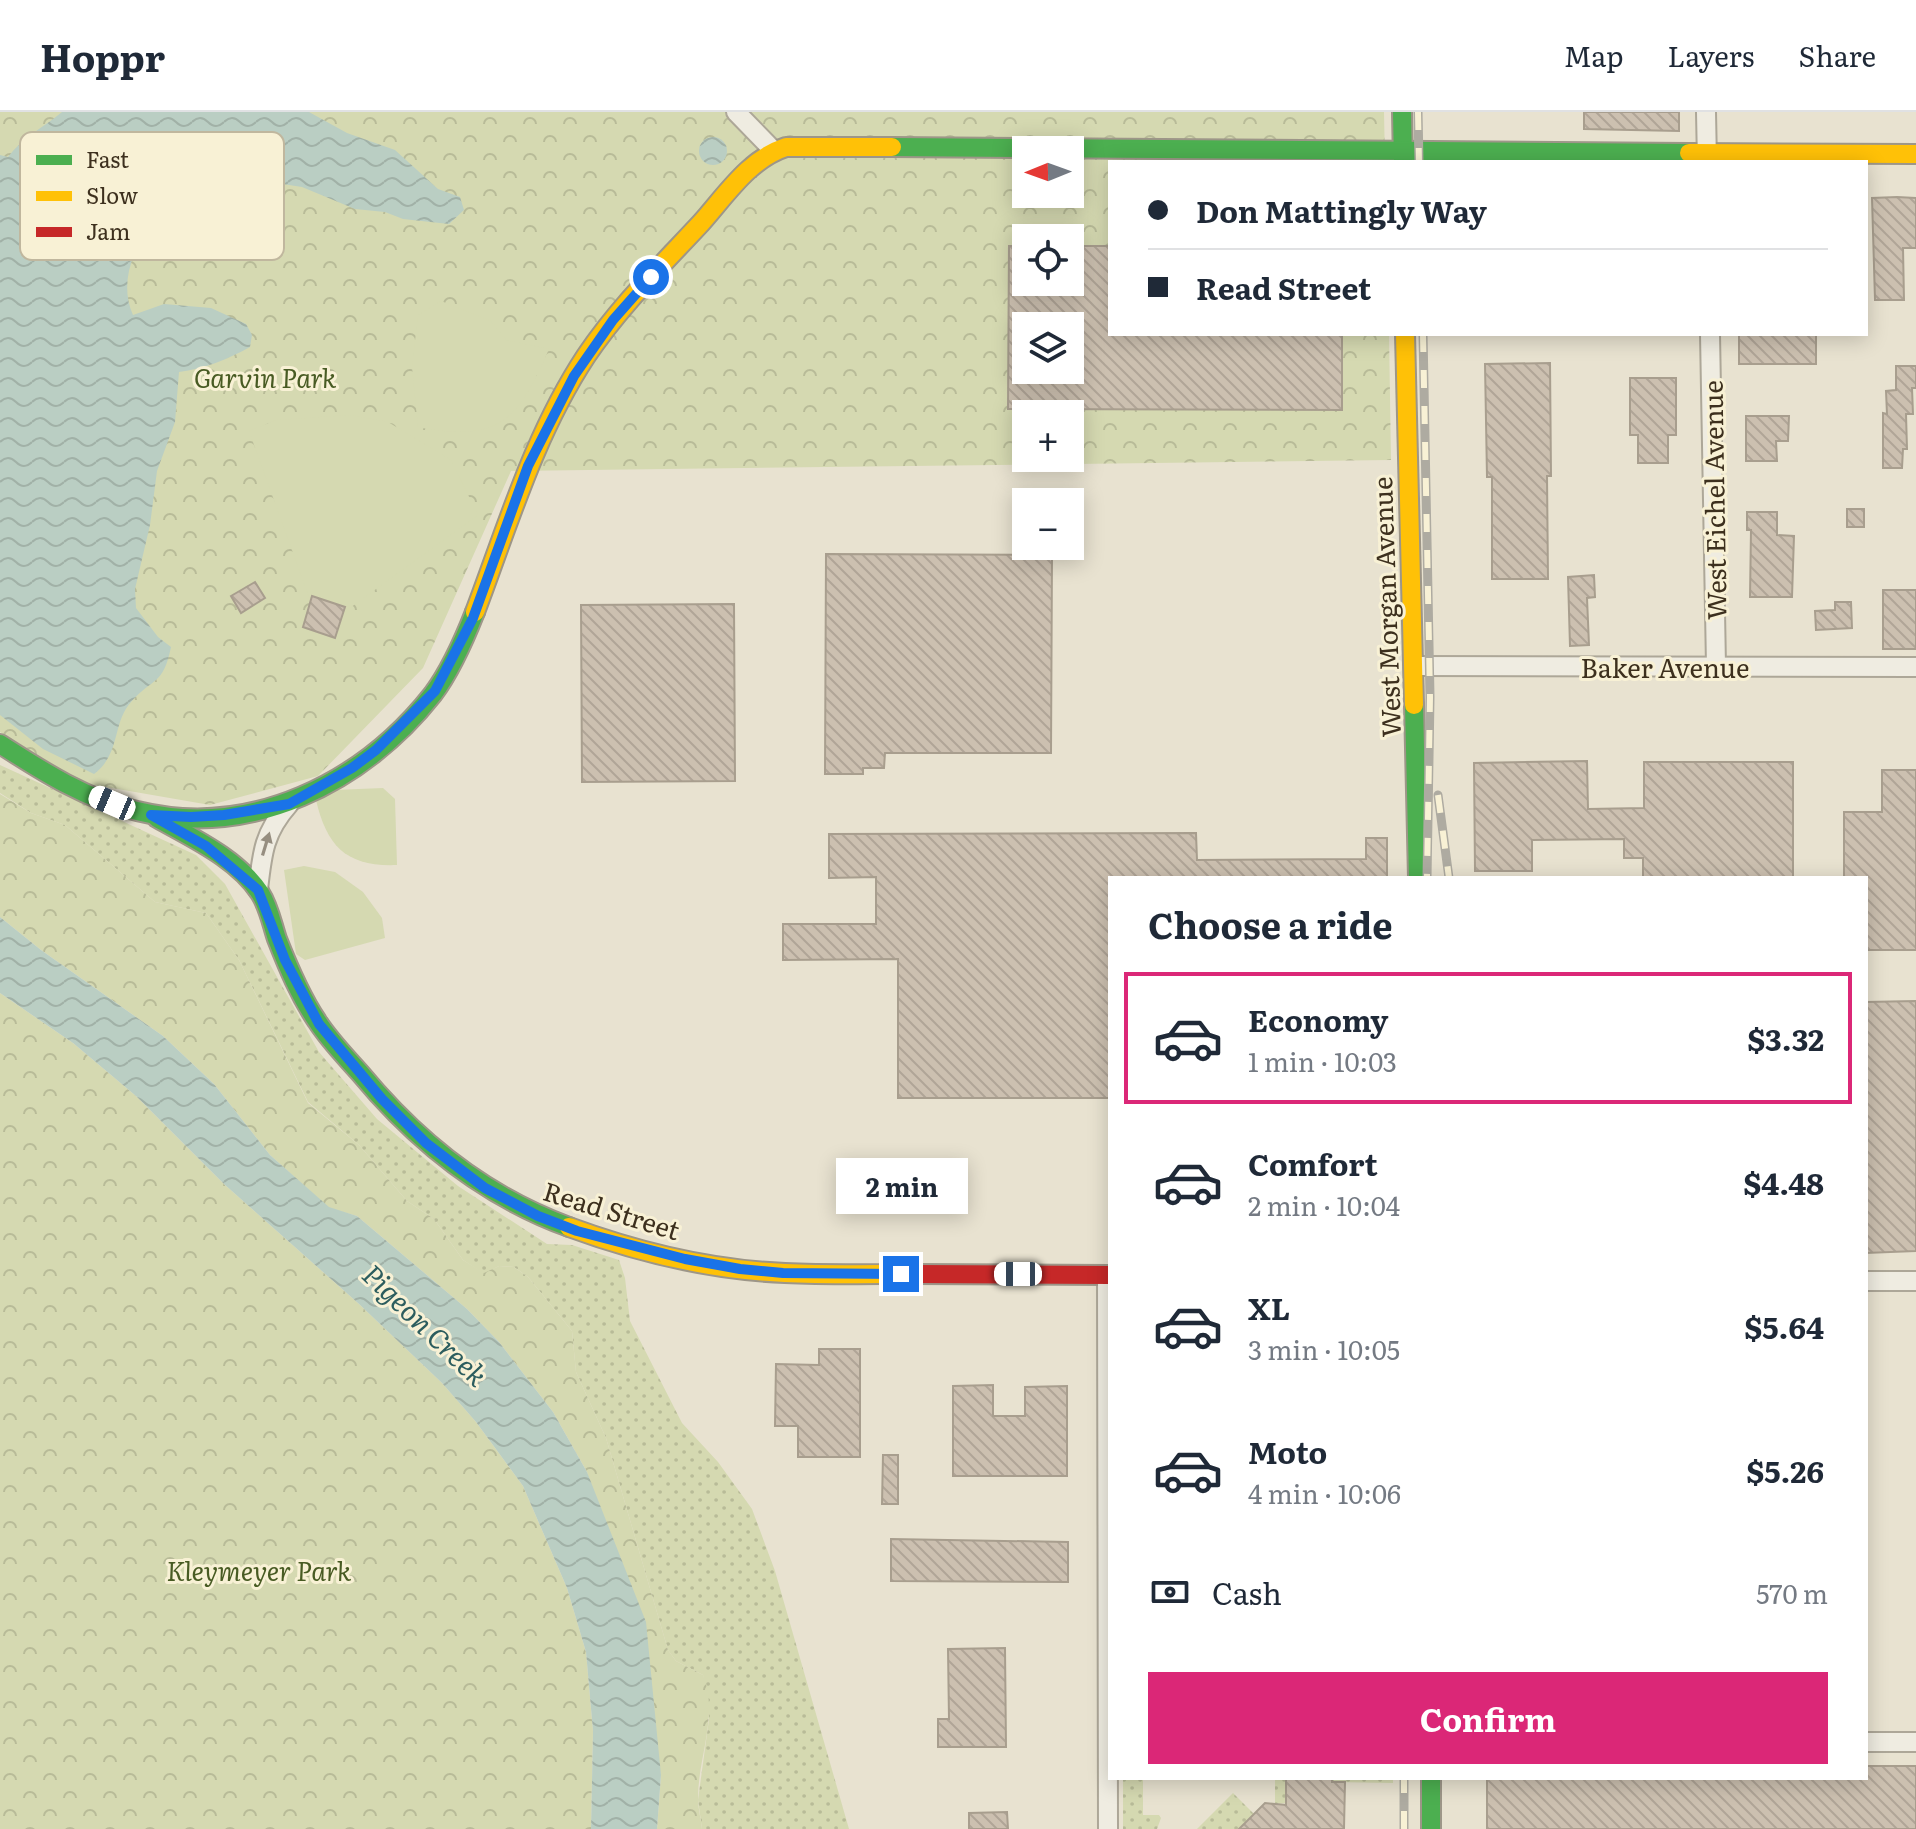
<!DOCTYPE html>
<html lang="en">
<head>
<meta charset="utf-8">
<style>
  :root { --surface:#fff; --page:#f6f6f7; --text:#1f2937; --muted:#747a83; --line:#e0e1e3; --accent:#db2777 }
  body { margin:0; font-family:Literata,serif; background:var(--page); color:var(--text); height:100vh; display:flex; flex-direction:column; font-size:30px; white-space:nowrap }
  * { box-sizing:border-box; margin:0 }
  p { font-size:26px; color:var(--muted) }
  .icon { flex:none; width:44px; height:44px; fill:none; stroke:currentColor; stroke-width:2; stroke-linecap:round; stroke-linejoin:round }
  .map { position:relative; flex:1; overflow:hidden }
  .sheet { position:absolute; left:1108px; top:764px; width:760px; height:904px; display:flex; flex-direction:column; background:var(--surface); border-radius:0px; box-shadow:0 4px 20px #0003 }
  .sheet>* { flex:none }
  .top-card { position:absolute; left:1108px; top:48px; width:760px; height:176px; border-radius:0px; box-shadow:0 4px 20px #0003; display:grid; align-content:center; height:176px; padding:0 40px; background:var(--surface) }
  .needle { width:52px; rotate:269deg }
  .tools { position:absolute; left:1012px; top:24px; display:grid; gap:16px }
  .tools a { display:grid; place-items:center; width:72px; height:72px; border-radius:0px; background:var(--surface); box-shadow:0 4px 20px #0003; font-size:40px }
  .end { position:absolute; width:36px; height:36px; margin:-18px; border:10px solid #1a73e8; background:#fff; box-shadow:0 0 0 4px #fff }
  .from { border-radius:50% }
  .bubble { position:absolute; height:56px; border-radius:0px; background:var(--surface); box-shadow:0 4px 20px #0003; font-size:26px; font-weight:700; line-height:56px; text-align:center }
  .car { position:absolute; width:24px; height:48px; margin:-24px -12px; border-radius:10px; box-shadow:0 0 6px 2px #0007; background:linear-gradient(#fff 24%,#345 0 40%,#fff 0 76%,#345 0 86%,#fff 0) }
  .top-card b { display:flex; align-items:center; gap:28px; height:76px; font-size:30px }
  .top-card b+b { border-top:2px solid var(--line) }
  .top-card i { width:20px; height:20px; background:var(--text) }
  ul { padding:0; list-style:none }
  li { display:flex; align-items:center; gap:24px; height:132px; margin:0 16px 12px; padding:0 24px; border:4px solid transparent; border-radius:0px }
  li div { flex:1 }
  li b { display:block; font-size:30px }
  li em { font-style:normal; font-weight:700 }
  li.on { border-color:var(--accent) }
  li>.icon { width:72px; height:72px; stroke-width:1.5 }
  h2 { padding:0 40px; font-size:36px; line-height:96px }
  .pay { display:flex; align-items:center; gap:20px; height:88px; padding:0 40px; font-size:30px }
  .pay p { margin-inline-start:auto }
  .cta { display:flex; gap:16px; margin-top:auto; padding:16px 40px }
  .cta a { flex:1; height:92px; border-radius:0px; background:var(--accent); color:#fff; font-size:32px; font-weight:700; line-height:92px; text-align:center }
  header { display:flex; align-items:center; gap:48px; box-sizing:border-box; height:112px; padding:0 40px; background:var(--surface); border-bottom:2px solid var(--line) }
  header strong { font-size:38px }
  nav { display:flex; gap:44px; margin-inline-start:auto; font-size:28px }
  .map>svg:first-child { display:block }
  .grass { fill:url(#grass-dots) }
  .forest { fill:url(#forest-crowns); fill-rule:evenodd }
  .garden { fill:#d5d9b1 }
  .water { fill:url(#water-waves) }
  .building { fill:url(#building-back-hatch); stroke:#a89e8e; stroke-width:2; fill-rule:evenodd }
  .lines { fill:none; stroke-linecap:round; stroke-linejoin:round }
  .street-casing { stroke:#ada798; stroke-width:22 }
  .fast-casing { stroke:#9d9688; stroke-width:22 }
  .slow-casing { stroke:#9d9688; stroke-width:22 }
  .jam-casing { stroke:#9d9688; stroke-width:22 }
  .street { stroke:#efece1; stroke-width:18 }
  .fast { stroke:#4caf50; stroke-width:18 }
  .slow { stroke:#ffc107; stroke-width:18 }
  .jam { stroke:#c62828; stroke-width:18 }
  .rail-casing { stroke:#aeaba1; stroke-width:9 }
  .rail { stroke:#f8f1d5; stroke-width:6; stroke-dasharray:18; stroke-linecap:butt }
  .oneway { fill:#968e80 }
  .route { stroke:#1a73e8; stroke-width:10 }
  .labels { text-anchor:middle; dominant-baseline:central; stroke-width:6; stroke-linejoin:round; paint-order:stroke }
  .park-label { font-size:26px; font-style:italic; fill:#485b23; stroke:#f8f1d5 }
  .street-label { font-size:26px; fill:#3d301e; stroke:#f8f1d5 }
  .water-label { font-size:28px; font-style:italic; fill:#2c5d5e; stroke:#f8f1d5 }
  .key { fill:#f8f1d5; stroke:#c0b79e; stroke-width:2 }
  .key-label { font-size:22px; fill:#3d301e }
</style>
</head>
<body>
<header>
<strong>Hoppr</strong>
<nav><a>Map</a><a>Layers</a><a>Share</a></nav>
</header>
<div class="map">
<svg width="1916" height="1717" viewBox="0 0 1916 1717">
  <defs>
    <pattern id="grass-dots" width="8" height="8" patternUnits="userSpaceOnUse" patternTransform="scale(2)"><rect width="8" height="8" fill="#d5d9b1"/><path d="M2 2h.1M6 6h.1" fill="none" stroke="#b8bb98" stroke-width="1.8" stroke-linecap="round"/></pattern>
    <pattern id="forest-crowns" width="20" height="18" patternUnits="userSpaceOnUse" patternTransform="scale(2)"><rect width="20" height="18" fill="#d5d9b1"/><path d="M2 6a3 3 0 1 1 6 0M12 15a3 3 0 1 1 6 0" fill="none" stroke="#b8bb98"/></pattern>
    <pattern id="water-waves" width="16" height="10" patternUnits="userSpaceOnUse" patternTransform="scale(2)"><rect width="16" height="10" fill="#bacec3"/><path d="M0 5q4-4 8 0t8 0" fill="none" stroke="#a1b1a7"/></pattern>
    <pattern id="building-back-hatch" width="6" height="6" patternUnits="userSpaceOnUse" patternTransform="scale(2)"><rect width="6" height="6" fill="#ccc0b0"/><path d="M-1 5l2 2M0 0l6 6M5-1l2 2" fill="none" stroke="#b0a597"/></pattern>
  </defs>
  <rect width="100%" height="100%" fill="#e8e2d0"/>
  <!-- grass -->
  <g class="grass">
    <path d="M 0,653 L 196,743 L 225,772 L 319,940 L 377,1007 L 458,1074 L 547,1132 L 572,1133 L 619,1148 L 625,1166 L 630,1209 L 682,1311 L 718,1350 L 752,1397 L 775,1459 L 849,1717 L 702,1717 L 698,1688 L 709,1607 L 703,1563 L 676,1549 L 668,1538 L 606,1326 L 576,1260 L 572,1219 L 528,1165 L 514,1155 L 499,1154 L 484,1162 L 463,1148 L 434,1107 L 407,1089 L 359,1033 L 308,990 L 239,848 L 206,801 L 155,790 L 65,713 L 31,701 L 0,681 Z"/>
    <path d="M 1123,1666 L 1143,1666 L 1143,1703 L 1159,1703 L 1161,1706 L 1157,1717 L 1123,1717 Z"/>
    <path d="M 1275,1666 L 1286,1666 L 1286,1691 L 1275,1692 Z"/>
    <path d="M 1332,1666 L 1393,1666 L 1393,1671 L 1332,1670 Z"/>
    <path d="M 1233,1681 L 1254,1702 L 1239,1717 L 1197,1717 Z"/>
  </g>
  <!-- forest -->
  <g class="forest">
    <path d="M 0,0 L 1384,0 L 1385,50 L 1110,50 L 1110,222 L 1389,222 L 1391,348 L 511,359 L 423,556 L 318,664 L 210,693 L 83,671 L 0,620 ZM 1026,38 L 1070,38 L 1070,82 L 1026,82 ZM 1026,126 L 1070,126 L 1070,170 L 1026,170 ZM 1026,214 L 1070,214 L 1070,258 L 1026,258 ZM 1026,302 L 1070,302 L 1070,346 L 1026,346 Z"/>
    <path d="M 0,682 L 31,701 L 65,713 L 155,790 L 206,801 L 239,848 L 308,991 L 359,1033 L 407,1089 L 434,1107 L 463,1148 L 484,1161 L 499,1154 L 514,1155 L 528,1165 L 572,1219 L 576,1260 L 606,1326 L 668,1538 L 676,1549 L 703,1563 C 719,1603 698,1645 698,1686 C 698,1696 701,1707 702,1717 L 657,1717 L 661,1663 L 587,1360 L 553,1300 L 499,1230 L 467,1197 L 357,1104 L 329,1096 L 270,1043 L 214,972 L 163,924 L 41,838 L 0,805 Z"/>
    <path d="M 0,881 L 73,931 L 136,984 L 224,1072 L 359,1192 L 442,1271 L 476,1310 L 523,1374 L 567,1476 L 586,1540 L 593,1619 L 591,1717 L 0,1717 Z"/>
  </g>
  <!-- garden -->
  <g class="garden">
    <path d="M 441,189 L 491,209 L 506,228 L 549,237 C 518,308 500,331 418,315 L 412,255 L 418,203 Z"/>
    <path d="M 350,303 L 388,310 L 451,348 L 478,403 L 343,501 L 310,488 L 249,319 L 276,308 Z"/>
    <path d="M 383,676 L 395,687 L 397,753 C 347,755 327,735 316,688 L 334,678 Z"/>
    <path d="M 304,754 L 335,760 L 363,780 L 382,806 L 385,826 L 305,848 L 296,842 L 284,758 Z"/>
  </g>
  <!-- water -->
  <g class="water">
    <path d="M 62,0 L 309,0 L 347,21 L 395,38 L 438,77 L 460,85 L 464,98 L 449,112 L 403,107 L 385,100 L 355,97 L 302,75 L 263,69 L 239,61 L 214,69 L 191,68 C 156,101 111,153 133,203 L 164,192 L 211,196 L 246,212 L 252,223 L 250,235 C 228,247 204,257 179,260 L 175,310 L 157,359 L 150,413 L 135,477 L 136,496 L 158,525 L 171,535 C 163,574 153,565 131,590 C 112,611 121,642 94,662 L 43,637 L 0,603 L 0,43 L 8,45 C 22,26 44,15 62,0 Z"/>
    <circle cx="713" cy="39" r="14"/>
    <path d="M 0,805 L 41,838 L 163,924 L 214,972 L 270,1043 L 329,1095 L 357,1104 L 467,1197 L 499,1230 L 553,1300 L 587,1360 L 646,1510 L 661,1663 L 657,1717 L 591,1717 L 593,1619 L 586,1540 L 567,1476 L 523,1374 L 476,1310 L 442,1271 L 359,1192 L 224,1072 L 136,984 L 73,931 L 0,881 Z"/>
  </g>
  <!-- building -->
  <g class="building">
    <path d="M 1584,0 L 1679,0 L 1679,19 L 1584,17 Z"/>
    <path d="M 1897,85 L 1916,86 L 1916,136 L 1903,136 L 1904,188 L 1875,188 L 1872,86 Z"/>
    <path d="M 1009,134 L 1026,134 L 1026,170 L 1070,170 L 1070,134 L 1110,134 L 1110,222 L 1342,222 L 1342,298 L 1008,297 ZM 1026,214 L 1070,214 L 1070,258 L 1026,258 Z"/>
    <rect x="1739" y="222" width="77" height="30"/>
    <path d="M 1550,251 L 1551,364 L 1547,364 L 1548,467 L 1492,467 L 1492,365 L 1487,365 L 1485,252 Z"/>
    <path d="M 1896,254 L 1916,254 L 1916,276 L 1912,276 L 1913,302 L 1906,302 L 1907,337 L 1903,337 L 1902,356 L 1883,356 L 1883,301 L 1887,302 L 1886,279 L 1896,278 Z"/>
    <path d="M 1630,266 L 1676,266 L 1676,323 L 1668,323 L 1668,351 L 1638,351 L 1638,323 L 1630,323 Z"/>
    <path d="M 1746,304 L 1789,304 L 1788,329 L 1776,329 L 1777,349 L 1746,349 Z"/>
    <rect x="1847" y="397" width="17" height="18"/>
    <path d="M 1747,400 L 1777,400 L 1777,423 L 1794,424 L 1792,485 L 1750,485 L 1751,418 L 1747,418 Z"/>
    <path d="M 826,442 L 1052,443 L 1051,641 L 885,641 L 884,656 L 863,656 L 863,662 L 825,662 Z"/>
    <path d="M 1594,463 L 1595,485 L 1587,486 L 1589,533 L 1570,534 L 1568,465 Z"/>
    <path d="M 255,470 L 265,486 L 241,501 L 231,484 Z"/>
    <rect x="1883" y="478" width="33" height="59"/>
    <path d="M 312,484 L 345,495 L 335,526 L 303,515 Z"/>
    <path d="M 1835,490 L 1851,490 L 1852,516 L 1816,518 L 1815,499 L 1835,498 Z"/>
    <path d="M 734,492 L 735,669 L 582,670 L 581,493 Z"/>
    <path d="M 1587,649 L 1588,697 L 1644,696 L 1644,650 L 1793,650 L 1793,765 L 1643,766 L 1643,746 L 1624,746 L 1624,727 L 1532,728 L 1532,759 L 1475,759 L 1474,651 Z"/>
    <path d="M 1882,658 L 1916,658 L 1916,838 L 1866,838 L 1866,766 L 1844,766 L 1844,700 L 1882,700 Z"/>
    <path d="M 1196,721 L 1197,748 L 1366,747 L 1366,726 L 1387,726 L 1387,766 L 1110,766 L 1110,986 L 898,986 L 898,847 L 783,848 L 783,812 L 876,812 L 876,765 L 829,766 L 829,722 Z"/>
    <path d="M 1916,889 L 1916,1139 L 1866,1141 L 1866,890 Z"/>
    <path d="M 819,1237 L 860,1237 L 860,1345 L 798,1345 L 798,1314 L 775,1314 L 776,1252 L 819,1253 Z"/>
    <path d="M 993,1273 L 993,1304 L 1025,1304 L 1025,1275 L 1067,1274 L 1067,1364 L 953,1364 L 953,1274 Z"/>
    <path d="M 883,1343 L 898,1343 L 898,1392 L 882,1392 Z"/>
    <path d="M 891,1427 L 1068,1430 L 1068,1470 L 891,1469 Z"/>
    <path d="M 1005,1536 L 1006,1635 L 938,1635 L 938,1607 L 949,1607 L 948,1537 Z"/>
    <path d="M 1866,1654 L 1916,1654 L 1916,1717 L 1487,1717 L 1487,1666 L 1866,1666 Z"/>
    <path d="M 1286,1666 L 1332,1666 L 1332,1670 L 1345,1670 L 1344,1717 L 1239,1717 L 1265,1691 L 1286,1693 Z"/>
    <path d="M 1007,1700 L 1008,1717 L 969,1717 L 969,1701 Z"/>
  </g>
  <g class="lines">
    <!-- street casing -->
    <g class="street-casing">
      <g id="street">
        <path d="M 736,0 L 772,37"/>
        <path d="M 1706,0 L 1707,50"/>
        <path d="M 1710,222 L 1716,554"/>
        <path d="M 1414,554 L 1916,555"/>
        <path d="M 258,778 C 262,741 264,720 289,692"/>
        <path d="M 1107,1163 L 1108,1717"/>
        <path d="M 1866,1169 L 1916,1169"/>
        <path d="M 1866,1630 L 1916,1630"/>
      </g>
    </g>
    <!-- fast casing -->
    <g class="fast-casing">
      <g id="fast">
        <path d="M 1402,0 L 1403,50"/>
        <path d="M 892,35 L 1689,41"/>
        <path d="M 1414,593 L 1418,766"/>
        <path d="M 0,632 C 42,659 87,688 137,699 C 251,727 363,671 433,582 C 451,558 464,528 475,500"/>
        <path d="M 157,706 C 192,726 237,746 260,781 C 269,795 272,812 277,827 C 288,855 300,884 317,909 C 329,928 345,944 360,961 C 417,1030 484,1084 569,1115"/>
        <path d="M 1431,1666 L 1431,1717"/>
      </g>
    </g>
    <!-- slow casing -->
    <g class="slow-casing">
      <g id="slow">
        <path d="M 1689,41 L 1916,42"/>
        <path d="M 1405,222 L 1414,593"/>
        <path d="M 475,500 C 508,413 534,323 586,244 C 619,195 661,154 701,111 C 726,83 749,47 786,35 L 892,35"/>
        <path d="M 569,1115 C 637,1140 712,1158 785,1161 C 827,1163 871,1162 914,1162"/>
      </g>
    </g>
    <!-- jam casing -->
    <g class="jam-casing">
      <path id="jam" d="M 914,1162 L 1110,1163"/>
    </g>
    <!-- street -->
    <use href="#street" class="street"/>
    <!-- fast -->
    <use href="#fast" class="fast"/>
    <!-- slow -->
    <use href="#slow" class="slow"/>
    <!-- jam -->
    <use href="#jam" class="jam"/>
    <!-- rail casing -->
    <g class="rail-casing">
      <g id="rail">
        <path d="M 1418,0 L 1419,50"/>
        <path d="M 1423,222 L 1430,585 L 1427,766"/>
        <path d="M 1438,683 L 1449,766"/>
        <path d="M 1404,1717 L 1404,1666"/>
      </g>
    </g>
    <!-- rail -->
    <use href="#rail" class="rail"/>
  </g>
  <!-- one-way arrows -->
  <defs><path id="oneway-solid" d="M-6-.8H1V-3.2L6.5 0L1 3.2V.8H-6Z" transform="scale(2)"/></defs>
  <use class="oneway" href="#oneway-solid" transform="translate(266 732) rotate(-73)"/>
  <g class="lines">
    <!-- route -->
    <path class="route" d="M 651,165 L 613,208 L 574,264 L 528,354 L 473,506 L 435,579 L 376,638 L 352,656 L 289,692 L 224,703 L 191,705 L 151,703 L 206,734 L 258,778 L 285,848 L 319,912 L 382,987 L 426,1031 L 485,1076 L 538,1104 L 577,1119 L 685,1147 L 740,1157 L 783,1161 L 901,1162"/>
  </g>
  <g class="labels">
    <!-- park labels -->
    <g class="park-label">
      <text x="265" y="264">Garvin Park</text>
      <text x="259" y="1457">Kleymeyer Park</text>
    </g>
    <!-- street labels -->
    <g class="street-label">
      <text transform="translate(1713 388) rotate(-91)">West Eichel Avenue</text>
      <text transform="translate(1385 495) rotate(-92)">West Morgan Avenue</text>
      <text x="1665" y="554">Baker Avenue</text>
      <text transform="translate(612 1097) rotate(17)">Read Street</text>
    </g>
    <!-- water labels -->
    <g class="water-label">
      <text transform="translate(426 1212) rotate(44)">Pigeon Creek</text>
    </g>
  </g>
  <!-- legend -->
  <rect x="20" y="20" width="264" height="128" rx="12" class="key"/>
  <rect x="36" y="43" width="36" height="10" fill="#4caf50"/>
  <rect x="36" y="79" width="36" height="10" fill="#ffc107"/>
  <rect x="36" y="115" width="36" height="10" fill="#c62828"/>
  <g class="key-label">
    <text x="86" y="56">Fast</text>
    <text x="86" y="92">Slow</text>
    <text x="86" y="128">Jam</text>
  </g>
</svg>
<div class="tools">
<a><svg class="needle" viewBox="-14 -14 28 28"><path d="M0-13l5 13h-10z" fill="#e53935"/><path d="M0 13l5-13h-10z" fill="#747a83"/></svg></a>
<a><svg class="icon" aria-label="locate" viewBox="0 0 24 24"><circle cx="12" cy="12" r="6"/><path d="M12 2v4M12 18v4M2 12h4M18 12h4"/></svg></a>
<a><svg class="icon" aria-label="layers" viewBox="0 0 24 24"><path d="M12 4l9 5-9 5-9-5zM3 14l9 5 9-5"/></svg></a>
<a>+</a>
<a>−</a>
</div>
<i class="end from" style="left:651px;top:165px"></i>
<i class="end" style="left:901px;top:1162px"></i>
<div class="bubble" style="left:836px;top:1046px;width:132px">2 min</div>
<i class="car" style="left:112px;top:691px;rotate:293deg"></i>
<i class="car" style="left:1018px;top:1162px;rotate:270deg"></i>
<div class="top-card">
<b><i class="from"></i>Don Mattingly Way</b>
<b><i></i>Read Street</b>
</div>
<section class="sheet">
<h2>Choose a ride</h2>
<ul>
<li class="on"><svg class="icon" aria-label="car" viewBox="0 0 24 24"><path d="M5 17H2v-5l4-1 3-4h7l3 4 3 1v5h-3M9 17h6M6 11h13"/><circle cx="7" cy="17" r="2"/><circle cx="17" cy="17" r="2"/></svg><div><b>Economy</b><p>1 min · 10:03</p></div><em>$3.32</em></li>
<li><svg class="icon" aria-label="car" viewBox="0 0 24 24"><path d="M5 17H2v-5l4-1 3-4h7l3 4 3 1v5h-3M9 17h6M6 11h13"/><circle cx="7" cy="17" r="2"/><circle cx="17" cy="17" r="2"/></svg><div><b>Comfort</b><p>2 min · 10:04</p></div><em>$4.48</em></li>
<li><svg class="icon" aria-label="car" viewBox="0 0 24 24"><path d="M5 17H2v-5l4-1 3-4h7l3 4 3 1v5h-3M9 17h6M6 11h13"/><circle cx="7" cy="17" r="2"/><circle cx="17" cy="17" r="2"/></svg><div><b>XL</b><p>3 min · 10:05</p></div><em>$5.64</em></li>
<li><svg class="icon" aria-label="car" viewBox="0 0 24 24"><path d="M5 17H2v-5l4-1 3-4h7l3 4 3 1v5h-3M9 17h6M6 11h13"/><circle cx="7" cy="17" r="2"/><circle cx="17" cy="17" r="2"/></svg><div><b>Moto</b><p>4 min · 10:06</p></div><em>$5.26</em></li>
</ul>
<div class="pay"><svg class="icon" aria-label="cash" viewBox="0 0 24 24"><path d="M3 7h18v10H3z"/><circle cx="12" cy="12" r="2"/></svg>Cash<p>570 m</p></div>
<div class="cta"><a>Confirm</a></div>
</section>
</div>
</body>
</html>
